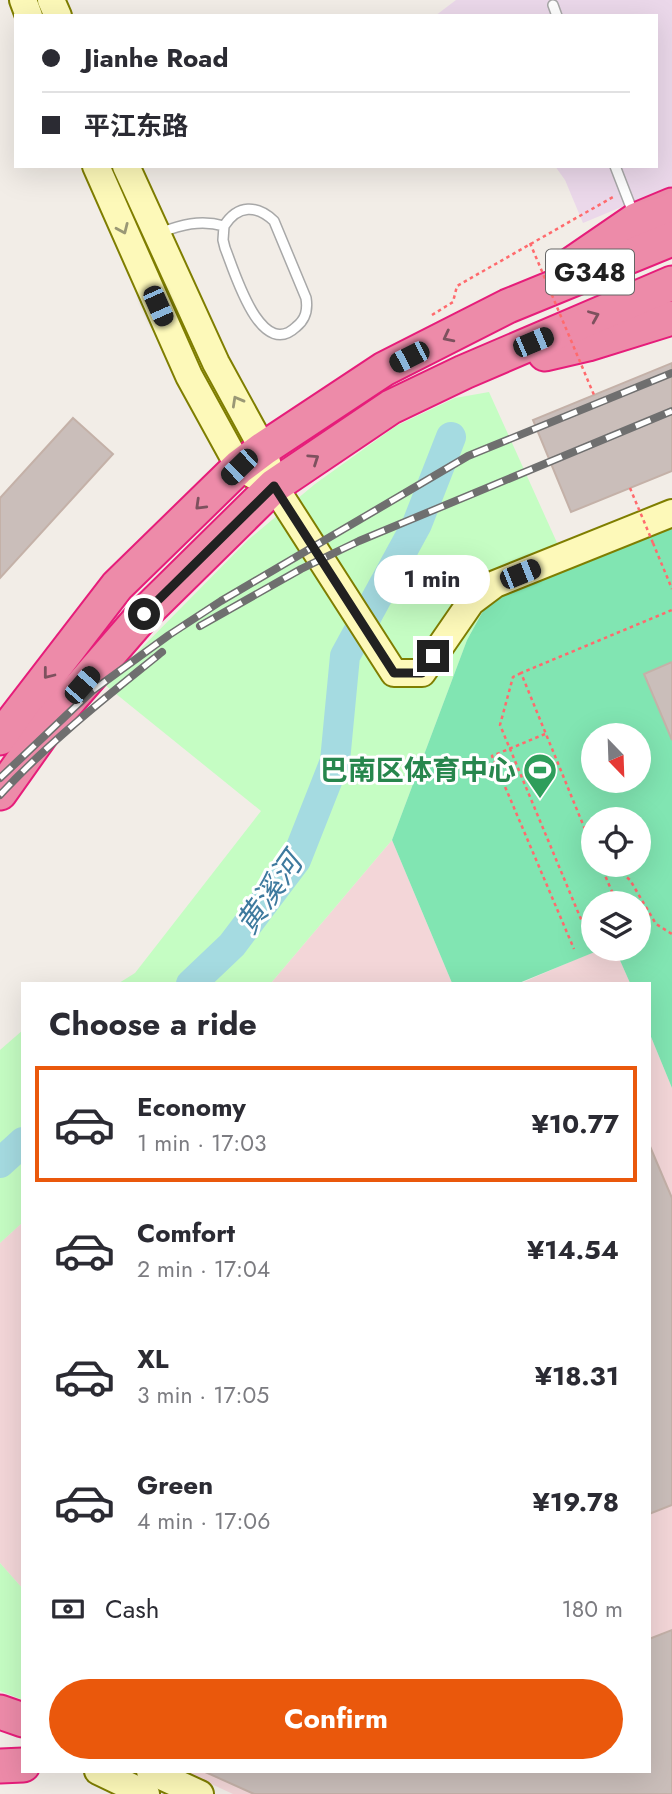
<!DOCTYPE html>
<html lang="en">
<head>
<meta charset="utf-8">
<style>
  :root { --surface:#fff; --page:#f7f7f7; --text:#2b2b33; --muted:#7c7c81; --line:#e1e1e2; --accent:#ea580c }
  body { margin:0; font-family:Jost,"Noto Sans SC",sans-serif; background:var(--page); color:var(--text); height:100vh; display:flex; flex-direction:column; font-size:26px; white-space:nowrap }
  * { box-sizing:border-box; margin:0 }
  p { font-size:23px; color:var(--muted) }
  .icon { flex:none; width:38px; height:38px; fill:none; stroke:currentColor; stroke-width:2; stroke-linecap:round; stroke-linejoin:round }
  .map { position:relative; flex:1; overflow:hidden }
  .panel { position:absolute; left:21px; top:982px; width:630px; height:791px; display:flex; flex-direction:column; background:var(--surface); border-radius:0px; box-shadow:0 7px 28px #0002 }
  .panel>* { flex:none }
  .hud { position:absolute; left:14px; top:14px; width:644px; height:154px; border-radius:0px; box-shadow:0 7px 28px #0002; display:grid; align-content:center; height:154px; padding:0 28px; background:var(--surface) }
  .needle { width:46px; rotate:157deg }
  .controls { position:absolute; left:581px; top:723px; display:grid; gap:14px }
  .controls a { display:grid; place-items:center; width:70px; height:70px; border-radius:50%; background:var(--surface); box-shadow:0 7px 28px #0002; font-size:35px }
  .end { position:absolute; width:32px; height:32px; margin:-16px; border:9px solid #212121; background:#fff; box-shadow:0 0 0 4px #fff }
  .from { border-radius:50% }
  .bubble { position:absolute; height:49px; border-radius:24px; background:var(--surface); box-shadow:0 7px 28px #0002; font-size:23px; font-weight:700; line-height:49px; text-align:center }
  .car { position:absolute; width:21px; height:42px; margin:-21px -10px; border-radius:9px; box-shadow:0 0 5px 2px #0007; background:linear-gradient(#222 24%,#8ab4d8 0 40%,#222 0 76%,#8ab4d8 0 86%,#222 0) }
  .hud b { display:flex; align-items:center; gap:24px; height:66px; font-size:26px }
  .hud b+b { border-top:2px solid var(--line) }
  .hud i { width:18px; height:18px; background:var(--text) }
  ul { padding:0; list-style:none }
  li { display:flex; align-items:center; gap:21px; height:116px; margin:0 14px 10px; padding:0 14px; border:4px solid transparent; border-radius:0px }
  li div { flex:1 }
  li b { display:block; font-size:26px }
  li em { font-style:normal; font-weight:700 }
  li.active { border-color:var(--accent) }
  li>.icon { width:63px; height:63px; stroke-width:1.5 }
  h2 { padding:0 28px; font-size:32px; line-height:84px }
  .pay { display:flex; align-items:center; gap:18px; height:77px; padding:0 28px; font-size:26px }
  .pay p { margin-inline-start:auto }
  .action { display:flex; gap:14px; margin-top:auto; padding:14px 28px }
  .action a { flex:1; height:80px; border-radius:42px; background:var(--accent); color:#fff; font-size:28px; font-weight:700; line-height:80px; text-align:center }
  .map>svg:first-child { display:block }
  .commercial { fill:#f3d6d8 }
  .industrial { fill:#ebd8ea }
  .park { fill:#c5fdc3 }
  .pitch { fill:#81e5b2; fill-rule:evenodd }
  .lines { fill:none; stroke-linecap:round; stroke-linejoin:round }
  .river { stroke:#a5dbe1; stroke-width:30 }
  .building { fill:#cabeba; stroke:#c4b1a8; stroke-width:2 }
  .lane-casing { stroke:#a8a8a8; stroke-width:12 }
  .secondary-casing { stroke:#7f7e00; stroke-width:30 }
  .highway-casing { stroke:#e61d7a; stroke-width:37 }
  .path { stroke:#ff6a6d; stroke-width:2.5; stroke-dasharray:3.5 3.5; stroke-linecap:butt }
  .lane { stroke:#fff; stroke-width:9 }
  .secondary { stroke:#fdf9b9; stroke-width:26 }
  .highway { stroke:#ed8ba9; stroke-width:33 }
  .rail-casing { stroke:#6f6f6f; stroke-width:8 }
  .rail { stroke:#fff; stroke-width:5; stroke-dasharray:16; stroke-linecap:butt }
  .path-bridge { stroke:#ff6a6d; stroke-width:2.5; stroke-dasharray:3.5 3.5; stroke-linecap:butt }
  .oneway { stroke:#9a9875 }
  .oneway2 { stroke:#7d515e }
  .route { stroke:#212121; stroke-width:9 }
  .labels { text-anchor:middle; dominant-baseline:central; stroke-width:6; stroke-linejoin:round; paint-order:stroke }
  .shield { fill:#fff; stroke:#646464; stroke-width:2 }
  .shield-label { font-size:26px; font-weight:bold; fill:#212121 }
  .leisure-label { font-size:28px; font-weight:bold; fill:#27864d; stroke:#fff; text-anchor:end }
  .water-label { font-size:30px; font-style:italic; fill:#3e7a9e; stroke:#fff }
</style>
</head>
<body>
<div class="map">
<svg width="672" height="1794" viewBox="0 0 672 1794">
  <rect width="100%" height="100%" fill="#f2ede7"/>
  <!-- commercial -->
  <g class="commercial">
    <path d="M 392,840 L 452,983 L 271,983 Z"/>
    <path d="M 602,948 L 615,949 L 630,983 L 519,984 Z"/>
    <path d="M 649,1032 L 672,1088 L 672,1794 L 233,1794 L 183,1771 L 649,1771 Z"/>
    <path d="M 23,1222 L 23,1589 L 0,1563 L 0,1243 Z"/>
  </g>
  <!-- industrial -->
  <path class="industrial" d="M 456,0 L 672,0 L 672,186 L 583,223 L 565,180 L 555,166 L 656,166 L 656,16 L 435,16 Z"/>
  <!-- park -->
  <g class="park">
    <path d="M 489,392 L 568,567 L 483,611 L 467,640 L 392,840 L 271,983 L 119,983 L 135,973 L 261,811 L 105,685 L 248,540 L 315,484 L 396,426 L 455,398 Z"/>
    <path d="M 23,1030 L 23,1222 L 0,1243 L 0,1050 Z"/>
    <path d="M 0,1563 L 23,1589 L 23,1700 L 0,1691 Z"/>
  </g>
  <!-- pitch -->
  <path class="pitch" d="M 672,525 L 672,1088 L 649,1032 L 649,984 L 630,983 L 615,949 L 639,948 L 639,903 L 593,903 L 593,948 L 602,949 L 519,983 L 452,983 L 392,840 L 467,640 L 483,611 L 502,593 ZM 593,735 L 639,735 L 639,780 L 593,780 ZM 593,819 L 639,819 L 639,864 L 593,864 Z"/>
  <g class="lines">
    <!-- river -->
    <g class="river">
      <path d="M 191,984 L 232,945 L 296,860 L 335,761 L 345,656 L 417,524 L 451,437"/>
      <path d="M 0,1163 L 23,1142"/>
    </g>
  </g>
  <!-- building -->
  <g class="building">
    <path d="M 672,363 L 672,471 L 571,512 L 533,420 Z"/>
    <path d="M 73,418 L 113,454 L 0,578 L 0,498 Z"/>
    <path d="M 672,662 L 672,740 L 644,674 Z"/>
    <path d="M 649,1144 L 672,1198 L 672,1505 L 649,1514 Z"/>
    <path d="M 672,1630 L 672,1794 L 254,1794 L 203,1771 L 649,1771 L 649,1639 Z"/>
  </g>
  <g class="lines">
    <!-- lane casing -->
    <g class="lane-casing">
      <g id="lane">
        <path d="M 553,5 L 557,16"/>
        <path d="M 615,166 L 634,215"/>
        <path d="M 159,233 C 181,225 200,219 224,226 L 223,240 L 225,248 C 234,270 260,361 296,327 C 306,319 308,310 306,298 L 274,221 C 257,205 238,204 224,226"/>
      </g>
    </g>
    <!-- secondary casing -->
    <g class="secondary-casing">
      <g id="secondary">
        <path d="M 23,0 L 29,16"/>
        <path d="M 51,0 L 58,16"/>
        <path d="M 96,166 L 189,376 L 239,467 L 255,476"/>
        <path d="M 126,166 L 216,363 L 263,449 L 274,486 L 394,673 L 422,673 L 471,602 L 495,584 L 672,513"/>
        <path d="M 98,1771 L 146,1794"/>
        <path d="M 150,1771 L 200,1794"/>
      </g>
    </g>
    <!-- highway casing -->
    <g class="highway-casing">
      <g id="highway">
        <path d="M 566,268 L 636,220 L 672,205"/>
        <path d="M 545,354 L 588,344 L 672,318"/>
        <path d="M 0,738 L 117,586 L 239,467 L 263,449 L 384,369 L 508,306 L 672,239"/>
        <path d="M 0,793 L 51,721 L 144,614 L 274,486 L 391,407 L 464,372 L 672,283"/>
        <path d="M 0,1712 L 23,1720"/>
        <path d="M 0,1766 L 23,1765"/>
      </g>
    </g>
    <!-- path -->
    <g class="path">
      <path d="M 432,315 L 453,302 L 457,286 L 613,197"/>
      <path d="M 653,543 L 672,589"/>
      <path d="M 521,673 L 513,677 L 500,725 L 593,948"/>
      <path d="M 545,734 L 492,756 L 574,949"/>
      <path d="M 593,849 L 521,673 L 672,610"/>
      <path d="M 600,864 L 617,903"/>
      <path d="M 611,864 L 630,880 L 656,924 L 672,934"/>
      <path d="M 593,948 L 596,954 L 608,948"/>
    </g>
    <!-- lane -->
    <use href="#lane" class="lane"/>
    <!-- secondary -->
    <use href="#secondary" class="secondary"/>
    <!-- highway -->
    <use href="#highway" class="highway"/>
    <!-- rail casing -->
    <g class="rail-casing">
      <g id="rail">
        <path d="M 200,626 L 301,569 L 359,541 L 672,411"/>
        <path d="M 0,778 L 92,691 L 169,635 L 221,601 L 468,456 L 672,373"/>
        <path d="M 0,795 C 49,742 106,697 162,652"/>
      </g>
    </g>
    <!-- rail -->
    <use href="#rail" class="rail"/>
    <!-- path-bridge -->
    <g class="path-bridge">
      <path d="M 530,243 L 594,395"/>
      <path d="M 630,488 L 653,543"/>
    </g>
  </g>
  <!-- one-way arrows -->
  <defs><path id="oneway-chevron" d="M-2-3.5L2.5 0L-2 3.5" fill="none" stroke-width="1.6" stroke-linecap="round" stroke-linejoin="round" transform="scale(1.75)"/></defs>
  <g class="oneway">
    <use href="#oneway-chevron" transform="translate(123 229) rotate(66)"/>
    <use href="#oneway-chevron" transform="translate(237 401) rotate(-119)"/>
  </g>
  <g class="oneway2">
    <use href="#oneway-chevron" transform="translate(594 316) rotate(-23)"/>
    <use href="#oneway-chevron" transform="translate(448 337) rotate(153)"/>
    <use href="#oneway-chevron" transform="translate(314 459) rotate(-34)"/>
    <use href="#oneway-chevron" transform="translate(200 505) rotate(136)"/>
    <use href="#oneway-chevron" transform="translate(48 674) rotate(128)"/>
  </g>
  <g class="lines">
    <!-- route -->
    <path class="route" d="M 144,614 L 274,486 L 394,673 L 422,673 L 433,656"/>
  </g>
  <!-- icons -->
  <defs>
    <g id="stadium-pin" transform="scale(1.75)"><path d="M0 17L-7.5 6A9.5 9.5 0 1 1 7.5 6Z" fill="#2e9e5b" stroke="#fff"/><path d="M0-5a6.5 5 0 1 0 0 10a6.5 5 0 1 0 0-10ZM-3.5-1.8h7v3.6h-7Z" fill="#fff"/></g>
  </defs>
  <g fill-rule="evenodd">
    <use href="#stadium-pin" x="540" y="770"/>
  </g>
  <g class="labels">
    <!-- shield labels -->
    <rect class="shield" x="546" y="249.5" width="88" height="45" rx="5"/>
    <g class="shield-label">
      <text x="590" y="272">G348</text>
    </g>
    <!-- leisure labels -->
    <g class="leisure-label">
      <text x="516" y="770">巴南区体育中心</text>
    </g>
    <!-- water labels -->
    <g class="water-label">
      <text transform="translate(269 893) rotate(-55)">黄溪河</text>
    </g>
  </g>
</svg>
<div class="controls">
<a><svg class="needle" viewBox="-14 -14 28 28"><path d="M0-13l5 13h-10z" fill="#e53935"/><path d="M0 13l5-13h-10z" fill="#7c7c81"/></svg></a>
<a><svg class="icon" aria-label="locate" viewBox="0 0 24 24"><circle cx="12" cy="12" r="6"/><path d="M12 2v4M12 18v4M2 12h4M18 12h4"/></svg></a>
<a><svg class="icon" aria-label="layers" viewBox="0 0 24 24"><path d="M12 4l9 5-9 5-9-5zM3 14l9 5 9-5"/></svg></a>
</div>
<i class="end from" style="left:144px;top:614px"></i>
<i class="end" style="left:433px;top:656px"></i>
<div class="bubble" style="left:374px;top:555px;width:116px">1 min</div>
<i class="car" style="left:158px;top:306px;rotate:156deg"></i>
<i class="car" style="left:533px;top:342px;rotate:67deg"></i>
<i class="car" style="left:409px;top:357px;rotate:243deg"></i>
<i class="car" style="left:239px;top:467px;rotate:226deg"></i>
<i class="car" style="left:520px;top:574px;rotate:68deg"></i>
<i class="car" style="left:82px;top:685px;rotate:41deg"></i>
<div class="hud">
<b><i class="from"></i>Jianhe Road</b>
<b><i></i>平江东路</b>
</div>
<section class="panel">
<h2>Choose a ride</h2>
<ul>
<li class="active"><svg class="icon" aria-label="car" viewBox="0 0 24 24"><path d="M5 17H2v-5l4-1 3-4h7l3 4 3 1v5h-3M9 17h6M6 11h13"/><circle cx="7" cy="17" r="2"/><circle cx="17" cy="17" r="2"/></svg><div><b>Economy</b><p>1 min · 17:03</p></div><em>¥10.77</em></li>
<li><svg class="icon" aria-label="car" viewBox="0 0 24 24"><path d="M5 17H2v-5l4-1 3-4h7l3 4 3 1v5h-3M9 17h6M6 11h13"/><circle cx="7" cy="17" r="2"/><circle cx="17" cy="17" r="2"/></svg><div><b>Comfort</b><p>2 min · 17:04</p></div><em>¥14.54</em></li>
<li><svg class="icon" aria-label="car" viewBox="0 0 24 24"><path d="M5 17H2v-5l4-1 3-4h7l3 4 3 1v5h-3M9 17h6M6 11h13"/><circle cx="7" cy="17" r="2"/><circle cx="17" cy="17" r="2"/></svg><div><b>XL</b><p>3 min · 17:05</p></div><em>¥18.31</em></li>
<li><svg class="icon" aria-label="car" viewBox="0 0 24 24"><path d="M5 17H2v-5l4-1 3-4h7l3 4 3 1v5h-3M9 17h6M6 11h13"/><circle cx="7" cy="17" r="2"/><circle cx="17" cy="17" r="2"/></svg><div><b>Green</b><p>4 min · 17:06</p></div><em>¥19.78</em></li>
</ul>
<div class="pay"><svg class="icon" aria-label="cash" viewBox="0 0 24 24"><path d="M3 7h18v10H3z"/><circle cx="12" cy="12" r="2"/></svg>Cash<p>180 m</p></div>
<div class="action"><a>Confirm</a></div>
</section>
</div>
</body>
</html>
